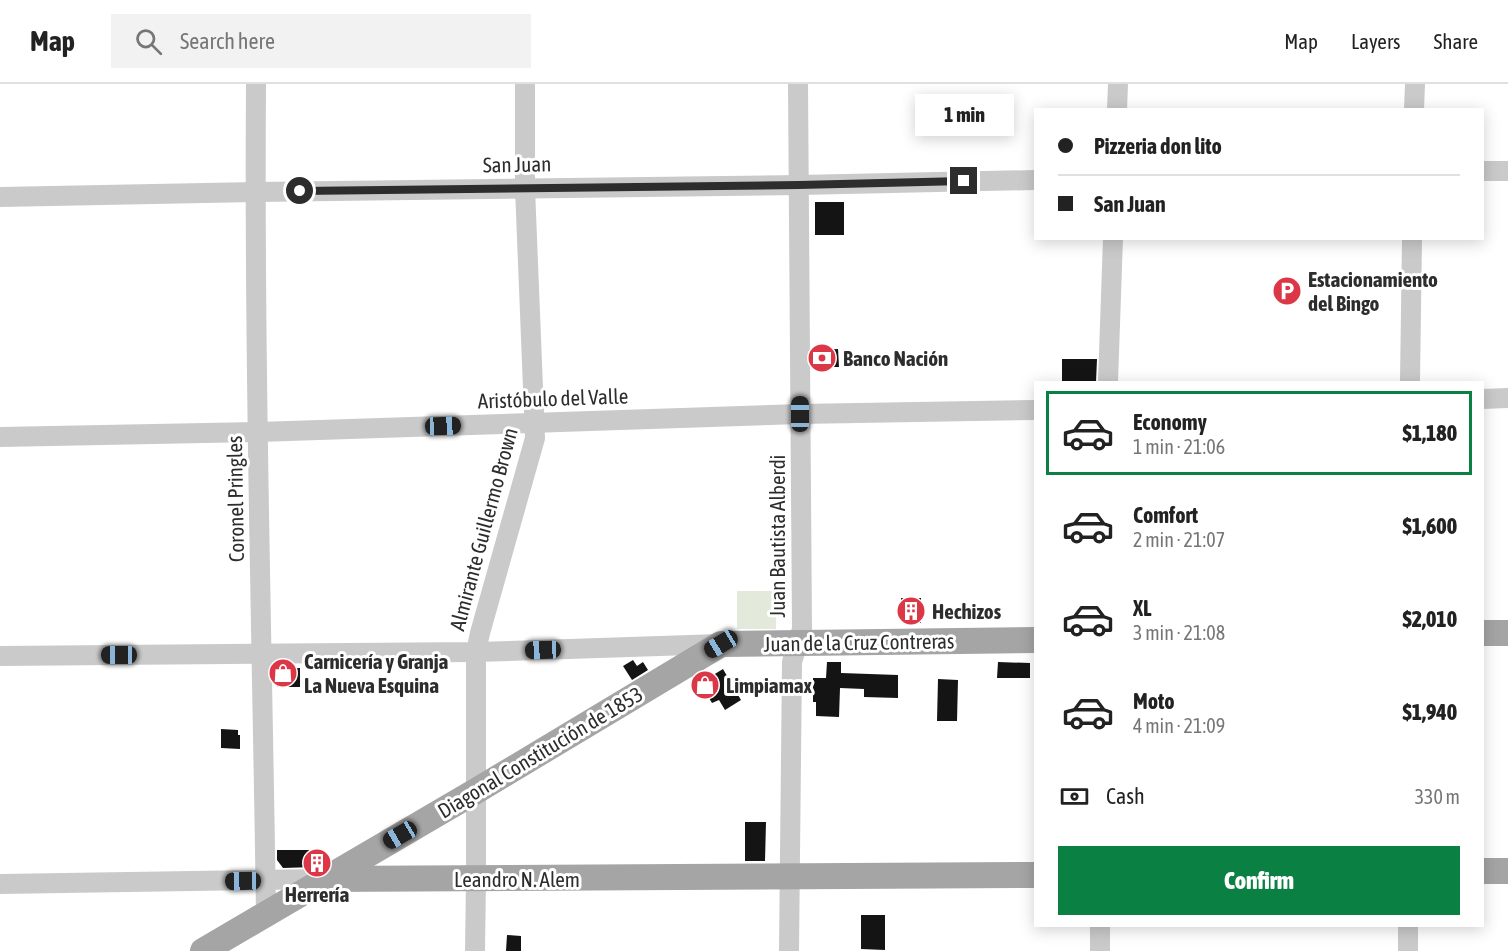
<!DOCTYPE html>
<html lang="en">
<head>
<meta charset="utf-8">
<style>
  :root { --surface:#fff; --page:#f2f2f2; --text:#222; --muted:#767676; --line:#e0e0e0; --accent:#0b8043 }
  body { margin:0; font-family:"Asap Condensed",sans-serif; background:var(--page); color:var(--text); height:100vh; display:flex; flex-direction:column; font-size:22px; white-space:nowrap }
  * { box-sizing:border-box; margin:0 }
  p { font-size:20px; color:var(--muted) }
  .icon { flex:none; width:33px; height:33px; fill:none; stroke:currentColor; stroke-width:2; stroke-linecap:round; stroke-linejoin:round }
  .map { position:relative; flex:1; overflow:hidden }
  .panel { position:absolute; left:1034px; top:297px; width:450px; height:546px; display:flex; flex-direction:column; background:var(--surface); border-radius:0px; box-shadow:0 3px 15px #0003 }
  .panel>* { flex:none }
  .guide { position:absolute; left:1034px; top:24px; width:450px; height:132px; border-radius:0px; box-shadow:0 3px 15px #0003; display:grid; align-content:center; height:132px; padding:0 24px; background:var(--surface) }
  .end { position:absolute; width:27px; height:27px; margin:-14px; border:8px solid #2d2d2d; background:#fff; box-shadow:0 0 0 3px #fff }
  .from { border-radius:50% }
  .bubble { position:absolute; height:42px; border-radius:0px; background:var(--surface); box-shadow:0 3px 15px #0003; font-size:20px; font-weight:800; line-height:42px; text-align:center }
  .car { position:absolute; width:18px; height:36px; margin:-18px -9px; border-radius:8px; box-shadow:0 0 4px 2px #0007; background:linear-gradient(#222 24%,#8ab4d8 0 40%,#222 0 76%,#8ab4d8 0 86%,#222 0) }
  .guide b { display:flex; align-items:center; gap:21px; height:57px; font-size:22px }
  .guide b+b { border-top:2px solid var(--line) }
  .guide i { width:15px; height:15px; background:var(--text) }
  ul { padding:10px 0 0; list-style:none }
  li { display:flex; align-items:center; gap:18px; height:84px; margin:0 12px 9px; padding:0 12px; border:3px solid transparent; border-radius:0px }
  li div { flex:1 }
  li b { display:block; font-size:22px }
  li em { font-style:normal; font-weight:800 }
  li.on { border-color:var(--accent) }
  li>.icon { width:54px; height:54px; stroke-width:1.5 }
  .pay { display:flex; align-items:center; gap:15px; height:66px; padding:0 24px; font-size:22px }
  .pay p { margin-inline-start:auto }
  .cta { display:flex; gap:12px; margin-top:auto; padding:12px 24px }
  .cta a { flex:1; height:69px; border-radius:0px; background:var(--accent); color:#fff; font-size:24px; font-weight:800; line-height:69px; text-align:center }
  header { display:flex; align-items:center; gap:36px; box-sizing:border-box; height:84px; padding:0 30px; background:var(--surface); border-bottom:2px solid var(--line) }
  header strong { font-size:28px }
  nav { display:flex; gap:33px; margin-inline-start:auto; font-size:21px }
  .search { width:420px; height:54px; background:var(--page); display:flex; align-items:center; gap:15px; box-sizing:border-box; padding:0 21px; border-radius:0px; color:var(--muted); font-size:22px }
  .map>svg:first-child { display:block }
  .green { fill:#e3eadb }
  .building { fill:#141414 }
  .lines { fill:none; stroke-linecap:round; stroke-linejoin:round }
  .minor { stroke:#cacaca; stroke-width:20 }
  .major { stroke:#a5a5a5; stroke-width:26 }
  .route { stroke:#2d2d2d; stroke-width:8 }
  .labels { text-anchor:middle; dominant-baseline:central; stroke-width:6; stroke-linejoin:round; paint-order:stroke }
  .street-label { font-size:21px; fill:#2d2d2d; stroke:#fff }
  .poi-label { font-size:21px; font-weight:bold; fill:#2d2d2d; stroke:#fff; text-anchor:start }
</style>
</head>
<body>
<header>
<strong>Map</strong>
<div class="search"><svg class="icon" aria-label="search" viewBox="0 0 24 24"><circle cx="10" cy="10" r="6"/><path d="M15 15l6 6"/></svg>Search here</div>
<nav><a>Map</a><a>Layers</a><a>Share</a></nav>
</header>
<div class="map">
<svg width="1508" height="867" viewBox="0 0 1508 867">
  <rect width="100%" height="100%" fill="#fff"/>
  <!-- green -->
  <rect class="green" x="737" y="507" width="39" height="38"/>
  <!-- building -->
  <g class="building">
    <rect x="815" y="118" width="29" height="33"/>
    <path d="M 838,265 L 839,283 L 820,283 L 819,266 Z"/>
    <path d="M 1062,275 L 1097,275 L 1096,298 L 1062,298 Z"/>
    <path d="M 901,514 L 921,514 L 921,539 L 902,539 Z"/>
    <path d="M 633,576 L 637,582 L 643,578 L 648,586 L 632,596 L 623,582 Z"/>
    <path d="M 827,578 L 841,578 L 841,589 L 898,591 L 898,614 L 864,613 L 864,605 L 840,604 L 839,633 L 816,632 L 816,618 L 813,618 L 813,594 L 826,594 Z"/>
    <path d="M 998,578 L 1030,579 L 1030,594 L 997,594 Z"/>
    <path d="M 282,584 L 300,584 L 300,603 L 277,603 L 277,590 Z"/>
    <path d="M 723,585 L 741,616 L 725,626 L 719,616 L 712,619 L 700,599 Z"/>
    <path d="M 938,595 L 958,596 L 957,637 L 937,637 Z"/>
    <path d="M 221,645 L 238,646 L 238,651 L 240,651 L 240,665 L 221,664 Z"/>
    <path d="M 745,738 L 766,738 L 765,777 L 745,777 Z"/>
    <path d="M 277,766 L 314,766 L 314,772 L 320,772 L 320,781 L 315,783 L 283,784 L 277,776 Z"/>
    <path d="M 861,831 L 885,831 L 885,866 L 861,865 Z"/>
    <path d="M 507,851 L 521,852 L 521,867 L 506,867 Z"/>
  </g>
  <g class="lines">
    <!-- minor -->
    <g class="minor">
      <path d="M 256,0 C 254,276 262,553 266,829"/>
      <path d="M 1117,26 L 1118,0"/>
      <path d="M 1414,26 L 1415,0"/>
      <path d="M 1482,87 L 1508,87"/>
      <path d="M 0,113 L 256,108 L 799,101 L 1035,96"/>
      <path d="M 1108,298 L 1113,154"/>
      <path d="M 1410,298 L 1412,154"/>
      <path d="M 1482,315 L 1508,314"/>
      <path d="M 0,353 L 258,348 L 800,330 L 1035,326"/>
      <path d="M 0,572 L 476,568 L 720,560"/>
      <path d="M 0,800 L 324,795"/>
      <path d="M 475,867 L 476,795 L 476,568 L 480,549 L 535,354 L 525,104 L 525,0"/>
      <path d="M 789,867 L 792,578 L 802,545 L 798,0"/>
      <path d="M 1100,867 L 1100,842"/>
      <path d="M 1408,867 L 1408,842"/>
    </g>
    <!-- major -->
    <g class="major">
      <path d="M 1482,549 L 1508,549"/>
      <path d="M 1482,787 L 1508,787"/>
      <path d="M 324,795 L 1035,791"/>
      <path d="M 203,867 L 476,707 L 721,560 L 1035,556"/>
    </g>
  </g>
  <g class="lines">
    <!-- route -->
    <path class="route" d="M 300,107 L 799,101 L 964,97"/>
  </g>
  <!-- icons -->
  <defs>
    <g id="parking-disc" transform="scale(1.5)"><circle r="9.5" fill="#dc3746" stroke="#fff"/><path d="M-3.5-5.5H1a3.5 3.5 0 0 1 0 7H-1V5.5H-3.5ZM-1-3.4V-.6H.8a1.4 1.4 0 0 0 0-2.8Z" fill="#fff"/></g>
    <g id="bank-disc" transform="scale(1.5)"><circle r="9.5" fill="#dc3746" stroke="#fff"/><path d="M-6-4H6V4H-6ZM0-2.3a2.3 2.3 0 1 0 0 4.6a2.3 2.3 0 1 0 0-4.6Z" fill="#fff"/></g>
    <g id="building-disc" transform="scale(1.5)"><circle r="9.5" fill="#dc3746" stroke="#fff"/><path d="M-4-6H4V6H1V3H-1V6H-4ZM-2.5-4.3h1.7v1.8h-1.7ZM.8-4.3h1.7v1.8H.8ZM-2.5-1h1.7V.8h-1.7ZM.8-1h1.7V.8H.8Z" fill="#fff"/></g>
    <g id="shop-disc" transform="scale(1.5)"><circle r="9.5" fill="#dc3746" stroke="#fff"/><path d="M-5-2.5h2.3a2.7 3.5 0 0 1 5.4 0H5L5.5 6h-11ZM-1.5-2.5h3a1.5 2.3 0 0 0-3 0Z" fill="#fff"/></g>
  </defs>
  <g fill-rule="evenodd">
    <use href="#parking-disc" x="1287" y="207"/>
    <use href="#bank-disc" x="822" y="274"/>
    <use href="#building-disc" x="911" y="527"/>
    <use href="#shop-disc" x="283" y="589"/>
    <use href="#shop-disc" x="705" y="601"/>
    <use href="#building-disc" x="317" y="779"/>
  </g>
  <g class="labels">
    <!-- street labels -->
    <g class="street-label">
      <text transform="translate(517 80) rotate(-1)">San Juan</text>
      <text transform="translate(553 314) rotate(-2)">Aristóbulo del Valle</text>
      <text transform="translate(235 415) rotate(-91)">Coronel Pringles</text>
      <text transform="translate(483 445) rotate(-75)">Almirante Guillermo Brown</text>
      <text transform="translate(777 452) rotate(-90)">Juan Bautista Alberdi</text>
      <text transform="translate(859 558) rotate(-1)">Juan de la Cruz Contreras</text>
      <text transform="translate(540 668) rotate(-31)">Diagonal Constitución de 1853</text>
      <text x="517" y="795">Leandro N. Alem</text>
    </g>
    <!-- poi labels -->
    <g class="poi-label">
      <text x="1308" y="195">Estacionamiento<tspan x="1308" dy="24">del Bingo</tspan></text>
      <text x="843" y="274">Banco Nación</text>
      <text x="932" y="527">Hechizos</text>
      <text x="304" y="577">Carnicería y Granja<tspan x="304" dy="24">La Nueva Esquina</tspan></text>
      <text x="726" y="601">Limpiamax</text>
      <text x="317" y="810" text-anchor="middle">Herrería</text>
    </g>
  </g>
</svg>
<i class="end from" style="left:300px;top:107px"></i>
<i class="end" style="left:964px;top:97px"></i>
<div class="bubble" style="left:915px;top:10px;width:99px">1 min</div>
<i class="car" style="left:800px;top:330px;rotate:0deg"></i>
<i class="car" style="left:443px;top:342px;rotate:88deg"></i>
<i class="car" style="left:721px;top:560px;rotate:239deg"></i>
<i class="car" style="left:543px;top:566px;rotate:268deg"></i>
<i class="car" style="left:119px;top:571px;rotate:270deg"></i>
<i class="car" style="left:400px;top:751px;rotate:240deg"></i>
<i class="car" style="left:243px;top:797px;rotate:269deg"></i>
<div class="guide">
<b><i class="from"></i>Pizzeria don lito</b>
<b><i></i>San Juan</b>
</div>
<section class="panel">
<ul>
<li class="on"><svg class="icon" aria-label="car" viewBox="0 0 24 24"><path d="M5 17H2v-5l4-1 3-4h7l3 4 3 1v5h-3M9 17h6M6 11h13"/><circle cx="7" cy="17" r="2"/><circle cx="17" cy="17" r="2"/></svg><div><b>Economy</b><p>1 min · 21:06</p></div><em>$1,180</em></li>
<li><svg class="icon" aria-label="car" viewBox="0 0 24 24"><path d="M5 17H2v-5l4-1 3-4h7l3 4 3 1v5h-3M9 17h6M6 11h13"/><circle cx="7" cy="17" r="2"/><circle cx="17" cy="17" r="2"/></svg><div><b>Comfort</b><p>2 min · 21:07</p></div><em>$1,600</em></li>
<li><svg class="icon" aria-label="car" viewBox="0 0 24 24"><path d="M5 17H2v-5l4-1 3-4h7l3 4 3 1v5h-3M9 17h6M6 11h13"/><circle cx="7" cy="17" r="2"/><circle cx="17" cy="17" r="2"/></svg><div><b>XL</b><p>3 min · 21:08</p></div><em>$2,010</em></li>
<li><svg class="icon" aria-label="car" viewBox="0 0 24 24"><path d="M5 17H2v-5l4-1 3-4h7l3 4 3 1v5h-3M9 17h6M6 11h13"/><circle cx="7" cy="17" r="2"/><circle cx="17" cy="17" r="2"/></svg><div><b>Moto</b><p>4 min · 21:09</p></div><em>$1,940</em></li>
</ul>
<div class="pay"><svg class="icon" aria-label="cash" viewBox="0 0 24 24"><path d="M3 7h18v10H3z"/><circle cx="12" cy="12" r="2"/></svg>Cash<p>330 m</p></div>
<div class="cta"><a>Confirm</a></div>
</section>
</div>
</body>
</html>
